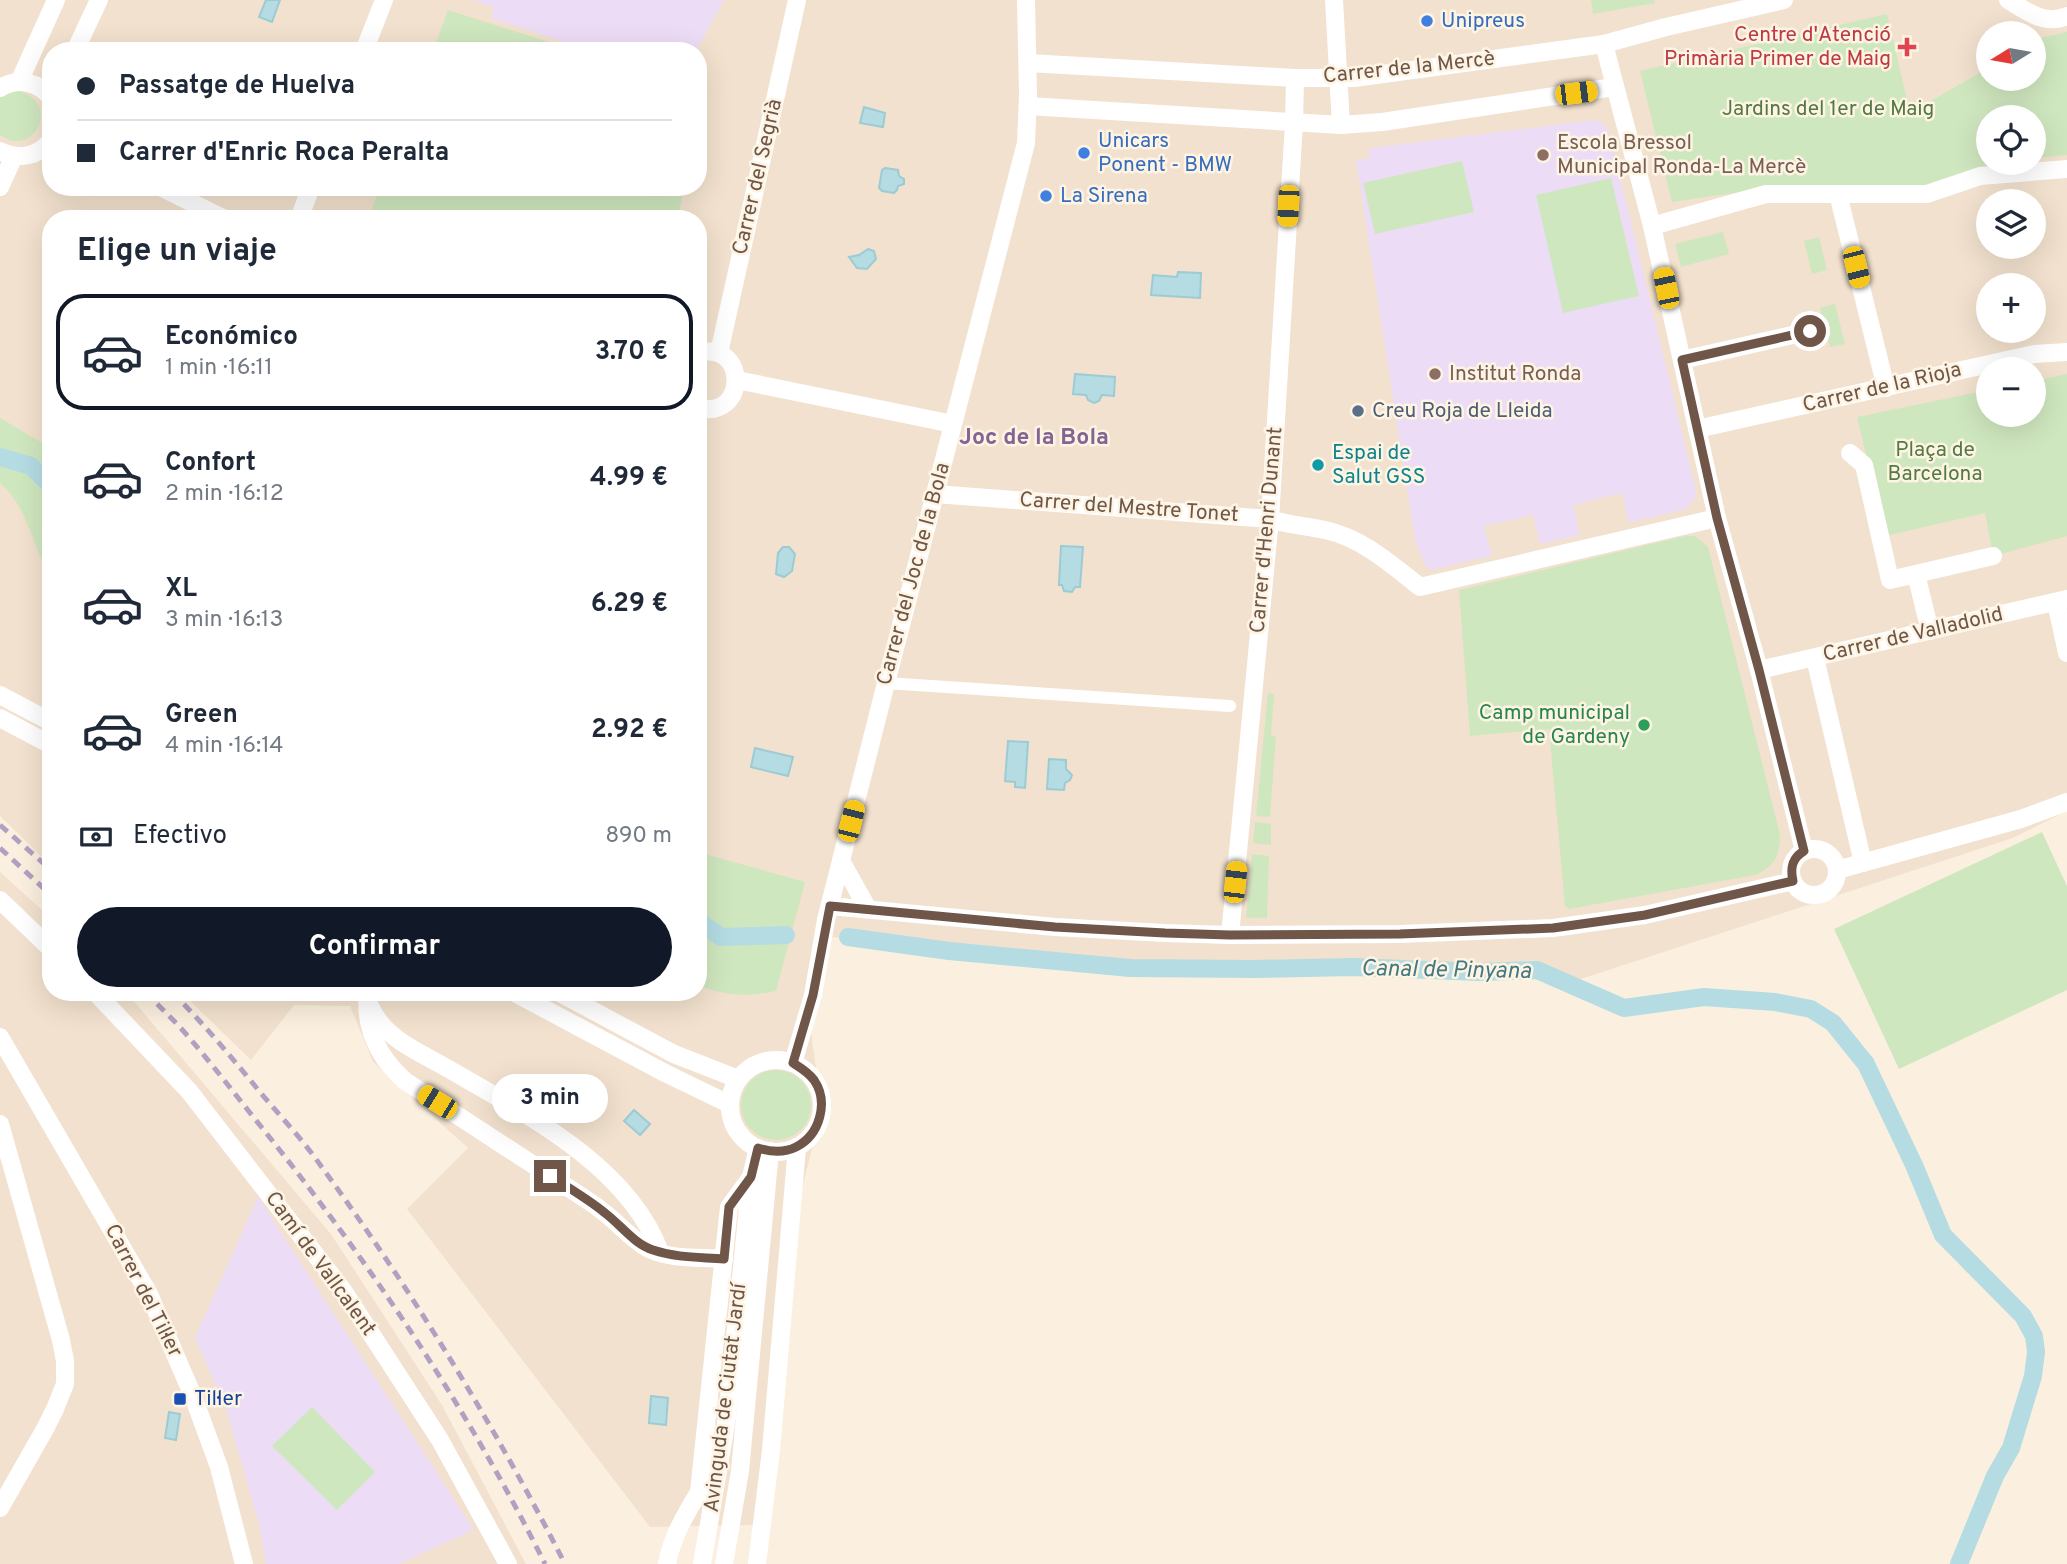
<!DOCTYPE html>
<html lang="es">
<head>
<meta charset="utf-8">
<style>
  :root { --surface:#fff; --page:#f6f6f7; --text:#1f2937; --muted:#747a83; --line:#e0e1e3; --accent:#111827 }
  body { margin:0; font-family:Overpass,sans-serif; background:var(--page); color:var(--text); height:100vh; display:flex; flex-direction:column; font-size:26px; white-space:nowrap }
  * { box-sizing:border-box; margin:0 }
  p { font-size:23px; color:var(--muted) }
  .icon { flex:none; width:38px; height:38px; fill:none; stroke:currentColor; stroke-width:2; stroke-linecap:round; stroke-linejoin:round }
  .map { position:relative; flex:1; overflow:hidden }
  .details { position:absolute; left:42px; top:210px; width:665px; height:791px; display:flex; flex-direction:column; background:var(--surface); border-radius:28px; box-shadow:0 7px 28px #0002 }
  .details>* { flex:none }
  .hud { position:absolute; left:42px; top:42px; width:665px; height:154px; border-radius:28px; box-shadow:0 7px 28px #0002; display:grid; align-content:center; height:154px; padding:0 35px; background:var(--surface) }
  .needle { width:46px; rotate:259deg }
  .controls { position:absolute; left:1976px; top:21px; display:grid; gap:14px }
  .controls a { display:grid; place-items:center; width:70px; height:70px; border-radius:50%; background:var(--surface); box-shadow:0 7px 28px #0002; font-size:35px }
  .end { position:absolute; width:32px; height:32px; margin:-16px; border:9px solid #6f5648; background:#fff; box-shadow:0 0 0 4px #fff }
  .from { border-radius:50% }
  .bubble { position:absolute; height:49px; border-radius:24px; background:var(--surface); box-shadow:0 7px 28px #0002; font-size:23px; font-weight:700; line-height:49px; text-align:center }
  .car { position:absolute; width:21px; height:42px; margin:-21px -10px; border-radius:9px; box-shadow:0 0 5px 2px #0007; background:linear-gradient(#f5c518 24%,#345 0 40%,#f5c518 0 76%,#345 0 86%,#f5c518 0) }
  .hud b { display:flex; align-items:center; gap:24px; height:66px; font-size:26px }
  .hud b+b { border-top:2px solid var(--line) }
  .hud i { width:18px; height:18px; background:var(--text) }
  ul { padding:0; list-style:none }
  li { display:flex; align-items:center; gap:21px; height:116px; margin:0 14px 10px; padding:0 21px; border:4px solid transparent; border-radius:28px }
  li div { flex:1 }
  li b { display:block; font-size:26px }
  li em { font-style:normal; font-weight:700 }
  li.selected { border-color:var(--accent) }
  li>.icon { width:63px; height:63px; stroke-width:1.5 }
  h2 { padding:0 35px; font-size:32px; line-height:84px }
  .pay { display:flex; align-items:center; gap:18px; height:77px; padding:0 35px; font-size:26px }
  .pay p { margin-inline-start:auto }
  .cta { display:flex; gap:14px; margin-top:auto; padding:14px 35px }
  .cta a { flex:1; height:80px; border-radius:42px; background:var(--accent); color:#fff; font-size:28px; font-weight:700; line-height:80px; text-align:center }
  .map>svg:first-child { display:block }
  .residential { fill:#f2e1ce; fill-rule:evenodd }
  .education { fill:#eddcf6 }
  .green { fill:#cfe7bf }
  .water { fill:#b5dce3; stroke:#9ccbd4; stroke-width:2 }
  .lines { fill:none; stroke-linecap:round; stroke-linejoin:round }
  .canal { stroke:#b5dce3; stroke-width:18 }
  .pedestrian { stroke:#fff; stroke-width:12 }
  .minor { stroke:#fff; stroke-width:18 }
  .rail { stroke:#b2a0c2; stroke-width:5; stroke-dasharray:10 7; stroke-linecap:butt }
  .route { stroke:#6f5648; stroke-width:9 }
  .shop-dot { fill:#3f7fe0; stroke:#fef4e4; stroke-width:2.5 }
  .health-dot { fill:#e0444e; stroke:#fef4e4; stroke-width:2.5 }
  .education-dot { fill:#8d6e63; stroke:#fef4e4; stroke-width:2.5 }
  .service-dot { fill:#5c6f8a; stroke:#fef4e4; stroke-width:2.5 }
  .culture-dot { fill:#0f9aa8; stroke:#fef4e4; stroke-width:2.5 }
  .leisure-dot { fill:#2e9e5b; stroke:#fef4e4; stroke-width:2.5 }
  .transit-dot { fill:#1a4fb4; stroke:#fef4e4; stroke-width:2.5 }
  .labels { text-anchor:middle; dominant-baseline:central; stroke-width:5; stroke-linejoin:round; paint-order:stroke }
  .shop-label { font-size:21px; fill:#366cbe; stroke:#fef4e4; text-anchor:start }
  .health-label { font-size:21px; fill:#be3a42; stroke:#fef4e4; text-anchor:end }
  .street-label { font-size:21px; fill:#6f5648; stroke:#fef4e4 }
  .park-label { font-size:21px; fill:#547a43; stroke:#fef4e4 }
  .education-label { font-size:21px; fill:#785e54; stroke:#fef4e4; text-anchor:start }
  .service-label { font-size:21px; fill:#4e5e75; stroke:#fef4e4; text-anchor:start }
  .culture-label { font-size:21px; fill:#0d838f; stroke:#fef4e4; text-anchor:start }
  .leisure-label { font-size:21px; fill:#27864d; stroke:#fef4e4; text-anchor:end }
  .transit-label { font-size:21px; fill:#164399; stroke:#fef4e4; text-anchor:start }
  .neighbourhood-label { font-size:23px; font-weight:bold; fill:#836493; stroke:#fef4e4 }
  .water-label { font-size:23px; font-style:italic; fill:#437882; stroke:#fef4e4 }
</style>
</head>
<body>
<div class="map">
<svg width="2067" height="1564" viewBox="0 0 2067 1564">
  <rect width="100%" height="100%" fill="#fbf0df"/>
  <!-- residential -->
  <g class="residential">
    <path d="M 0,0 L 2067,0 L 2067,811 L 2013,838 L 1581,979 L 1449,971 L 1118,967 L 936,949 L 832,937 L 811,1032 L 822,1111 L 780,1273 L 755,1525 L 650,1527 L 407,1209 L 468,1148 L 373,1062 L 350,1006 L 294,1005 L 251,1060 L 181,992 L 698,992 L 698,219 L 51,219 L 51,866 L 0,816 ZM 1988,33 L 2034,33 L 2034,79 L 1988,79 ZM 51,51 L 698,51 L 698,187 L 51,187 ZM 1988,117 L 2034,117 L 2034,163 L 1988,163 ZM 1988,201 L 2034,201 L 2034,247 L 1988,247 ZM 1988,285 L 2034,285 L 2034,331 L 1988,331 ZM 1988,369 L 2034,369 L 2034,415 L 1988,415 Z"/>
    <path d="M 0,872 L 51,918 L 51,992 L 126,992 L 331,1234 L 442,1405 L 526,1564 L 0,1564 Z"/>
  </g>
  <!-- education -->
  <g class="education">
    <path d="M 471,0 L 724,0 L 696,51 L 609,51 L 588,44 L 586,49 L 491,18 L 494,7 Z"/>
    <path d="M 1593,120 L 1603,123 L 1609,131 L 1696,491 L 1695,497 L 1692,503 L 1686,509 L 1629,523 L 1622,493 L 1574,505 L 1580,535 L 1540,544 L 1533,515 L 1484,526 L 1492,556 L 1430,570 L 1426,567 L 1415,540 L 1356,159 L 1369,159 L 1370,148 Z"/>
    <path d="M 258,1197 L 474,1530 L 399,1564 L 266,1564 L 260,1528 L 227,1411 L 195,1338 Z"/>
  </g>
  <!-- green -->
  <g class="green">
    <path d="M 1591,0 L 1654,0 L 1655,3 L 1593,14 Z"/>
    <path d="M 448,10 L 577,51 L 433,51 Z"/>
    <path d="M 1887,14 L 1910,113 L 1988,68 L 1988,79 L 2034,79 L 2034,42 L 2040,38 L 2067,32 L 2067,155 L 2034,158 L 2034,117 L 1988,117 L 1988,163 L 1994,163 L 1915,188 L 1774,187 L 1672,202 L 1640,71 Z"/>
    <path d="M 698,89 L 708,92 L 698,132 Z"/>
    <path d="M 20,91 C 62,106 32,159 0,135 L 0,97 L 10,92 Z"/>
    <path d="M 1462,161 L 1474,212 L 1375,234 L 1363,183 Z"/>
    <path d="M 1611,178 L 1639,296 L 1563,313 L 1536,195 Z"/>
    <path d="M 380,187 L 685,187 L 677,219 L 384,219 L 370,214 Z"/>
    <path d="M 1723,232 L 1729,254 L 1681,267 L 1675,244 Z"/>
    <path d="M 1819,237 L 1827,270 L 1812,274 L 1804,241 Z"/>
    <path d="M 1835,304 L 1845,344 L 1830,347 L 1820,308 Z"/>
    <path d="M 2067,374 L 2067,536 L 1993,556 L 1985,513 L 1885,536 L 1857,417 L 1988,390 L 1988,415 L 2034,415 L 2034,381 Z"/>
    <path d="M 0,418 L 51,448 L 51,579 C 33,548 28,507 0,483 Z"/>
    <path d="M 1685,536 L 1695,536 L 1708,547 L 1780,835 C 1780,856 1774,867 1755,875 L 1569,909 L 1565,906 L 1549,729 L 1470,736 L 1459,590 Z"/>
    <path d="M 1268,693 L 1274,694 L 1271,735 L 1276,736 L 1270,817 L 1256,816 Z"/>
    <path d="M 1255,822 L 1271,824 L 1271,845 L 1253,843 Z"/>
    <path d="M 2042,832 L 2067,886 L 2067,990 L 1899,1069 L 1834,929 Z"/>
    <path d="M 698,852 L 805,882 L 776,991 C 750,997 723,996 698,985 Z"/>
    <path d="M 1252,854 L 1269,856 L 1267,918 L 1246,918 Z"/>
    <circle cx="776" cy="1105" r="35"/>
    <path d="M 312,1407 L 375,1472 L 337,1510 L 272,1446 Z"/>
  </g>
  <!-- water -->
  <g class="water">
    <path d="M 266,0 L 280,0 L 272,22 L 259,17 Z"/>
    <path d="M 864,107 L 885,113 L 883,127 L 860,123 Z"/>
    <path d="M 885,168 L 898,170 L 899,176 L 904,179 L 904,184 L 898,186 L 897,190 L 894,193 L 882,191 L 879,188 L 882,170 Z"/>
    <path d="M 868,249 L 874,251 L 876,259 L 867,269 L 857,268 L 849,257 L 859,255 Z"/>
    <path d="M 1178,272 L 1201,273 L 1200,298 L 1151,295 L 1153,275 L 1177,277 Z"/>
    <path d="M 1075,374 L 1115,377 L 1114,396 L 1102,395 L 1099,401 L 1094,403 L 1088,400 L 1086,395 L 1073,394 Z"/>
    <path d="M 1061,546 L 1083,547 L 1080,587 L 1075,587 L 1072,592 L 1064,591 L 1062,585 L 1059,585 Z"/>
    <path d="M 783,547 L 789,547 L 795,554 L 792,571 L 784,577 L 776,574 L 778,553 Z"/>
    <path d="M 1008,741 L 1028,742 L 1025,788 L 1015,787 L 1015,782 L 1005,781 Z"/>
    <path d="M 755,748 L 793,757 L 788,776 L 751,767 Z"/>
    <path d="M 1049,759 L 1066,760 L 1066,769 L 1072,775 L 1070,780 L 1065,783 L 1064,790 L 1047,789 Z"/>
    <path d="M 634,1110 L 650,1124 L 640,1135 L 624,1121 Z"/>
    <path d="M 651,1396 L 668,1398 L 666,1425 L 649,1423 Z"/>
    <path d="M 169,1412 L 180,1414 L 176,1440 L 165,1438 Z"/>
  </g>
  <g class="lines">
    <!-- canal -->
    <g class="canal">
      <path d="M 0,457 L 31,466 L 51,486"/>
      <path d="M 698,921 L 721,937 L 786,935"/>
      <path d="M 848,937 L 949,951 L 1130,968 L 1253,969 L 1354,967 L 1479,972 L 1537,970 L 1624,1008 L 1704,997 L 1775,1002 L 1811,1009 L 1833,1023 L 1866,1064 L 1914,1165 L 1943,1235 L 2023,1316 L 2034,1336 L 2036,1352 L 2033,1376 L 2011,1448 L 1995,1476 L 1959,1564"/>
    </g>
    <!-- pedestrian -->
    <path class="pedestrian" d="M 886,683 L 1230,706"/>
    <!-- minor -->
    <g class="minor">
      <path d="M 1334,0 L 1341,125"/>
      <path d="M 2008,0 C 2027,11 2044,26 2067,16"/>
      <path d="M 1604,44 L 1652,226 L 1717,518 L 1759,670 L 1804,851"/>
      <path d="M 75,51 L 99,0"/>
      <path d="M 364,51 L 384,0"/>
      <path d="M 1028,63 L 1295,78 L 1354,78 L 1604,44 L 1666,27 L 1784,0"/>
      <path d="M 19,82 L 56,0"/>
      <path d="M 0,88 C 18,77 39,82 51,98"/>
      <path d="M 1028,106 L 1341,125 L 1382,122 L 1614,87"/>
      <path d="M 0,151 C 18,160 39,157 51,140"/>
      <path d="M 0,187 L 14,156"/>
      <path d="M 160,187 L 225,219"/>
      <path d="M 1838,194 L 1886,388"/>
      <path d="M 299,219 L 311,187"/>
      <path d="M 1652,226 L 1766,194 L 1927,194 L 1980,176 L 2067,169"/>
      <path d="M 698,353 C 748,340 748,420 698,408"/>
      <path d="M 719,353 L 797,0"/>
      <path d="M 1682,360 L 1810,331"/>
      <path d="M 737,380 L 953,424"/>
      <path d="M 1697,429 L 2034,354 L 2067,352"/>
      <path d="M 1850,453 L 1864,465 L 1890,580 L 1993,556"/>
      <path d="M 935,494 L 1270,519 C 1289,525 1307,526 1325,530 C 1362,538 1391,564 1420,587 L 1717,518"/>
      <path d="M 1916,574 L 1930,631"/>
      <path d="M 2056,602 L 2067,653"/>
      <path d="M 1815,658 L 1863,863"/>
      <path d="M 1759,670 L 2067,599"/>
      <path d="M 0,695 L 51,722"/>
      <path d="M 0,718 L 51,745"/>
      <circle cx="1814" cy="872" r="23"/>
      <path d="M 841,861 L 868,909"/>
      <path d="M 1837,870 L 2021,819 L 2067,802"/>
      <path d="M 0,900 L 51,949"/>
      <path d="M 830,906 L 1055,927 L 1165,933 L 1230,935 L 1400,934 L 1553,928 L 1645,915 L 1793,881"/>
      <path d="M 1230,935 L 1270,519 L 1294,123 L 1295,78"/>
      <path d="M 95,992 L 189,1091 L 342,1289 L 440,1440 L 508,1564"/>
      <path d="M 368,992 C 364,1029 378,1057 405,1081 L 584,1198 C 592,1203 599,1208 606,1214 C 620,1225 632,1240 649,1249 C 672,1260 699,1257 724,1259"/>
      <path d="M 513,992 L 665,1073 L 729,1104"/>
      <path d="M 558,992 L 674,1054 L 738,1079"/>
      <path d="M 370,1006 C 383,1038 419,1052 447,1068 C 524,1113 628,1165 660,1252"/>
      <path d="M 0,1037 L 149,1294 L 193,1396 L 219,1467 L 244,1564"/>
      <circle cx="776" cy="1106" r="46"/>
      <path d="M 793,1063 L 813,995 L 826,920 L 886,683 L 1026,143 L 1028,95 L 1026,0"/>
      <path d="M 0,1124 L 61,1340 L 65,1361 L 65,1384 L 55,1409 L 45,1429 L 0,1508"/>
      <path d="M 667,1564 C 672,1537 685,1515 699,1492 L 729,1207 L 751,1177"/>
      <path d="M 702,1564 L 727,1418 L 751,1177 L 758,1148"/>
      <path d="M 724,1564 L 740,1471 L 770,1151"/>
      <path d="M 757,1564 L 771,1450 L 797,1147"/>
    </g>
    <!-- rail -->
    <g class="rail">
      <path d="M 0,825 L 51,870"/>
      <path d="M 0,848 L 51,895"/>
      <path d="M 145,992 C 159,1006 173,1019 186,1034 C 213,1065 237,1097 263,1129 C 371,1264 468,1409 545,1564"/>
      <path d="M 172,992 C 204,1024 232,1058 260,1092 C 280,1116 303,1140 321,1166 C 413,1292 494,1425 565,1564"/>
    </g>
  </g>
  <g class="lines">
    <!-- route -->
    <path class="route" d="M 550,1176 C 569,1188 588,1199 605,1213 C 621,1225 634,1244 653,1250 C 677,1258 700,1257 724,1259 L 729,1207 L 751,1177 L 758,1148 C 771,1152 784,1153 796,1147 C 820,1135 829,1102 814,1080 C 808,1072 801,1068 793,1063 L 813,995 L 830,906 L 1055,927 L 1165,933 L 1230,935 L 1400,934 L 1553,928 L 1645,915 L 1793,881 C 1790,868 1792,858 1804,851 L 1759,670 L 1717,518 L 1682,360 L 1810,331"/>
  </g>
  <!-- markers -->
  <g class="shop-dot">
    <circle cx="1427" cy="21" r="7"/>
    <circle cx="1084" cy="153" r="7"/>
    <circle cx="1046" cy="196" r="7"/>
  </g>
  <path class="health-dot" d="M1903.5 36.5h7v7h7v7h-7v7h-7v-7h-7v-7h7z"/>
  <g class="education-dot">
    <circle cx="1543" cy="155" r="7"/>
    <circle cx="1435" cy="374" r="7"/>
  </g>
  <circle class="service-dot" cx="1358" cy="411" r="7"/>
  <circle class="culture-dot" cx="1318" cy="465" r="7"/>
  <circle class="leisure-dot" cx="1644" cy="725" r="7"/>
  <rect class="transit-dot" x="173" y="1392" width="14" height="14" rx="3.5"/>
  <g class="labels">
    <!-- shop labels -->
    <g class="shop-label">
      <text x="1441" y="21">Unipreus</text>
      <text x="1098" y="141">Unicars<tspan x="1098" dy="24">Ponent - BMW</tspan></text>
      <text x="1060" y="196">La Sirena</text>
    </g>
    <!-- health labels -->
    <g class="health-label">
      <text x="1891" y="35">Centre d'Atenció<tspan x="1891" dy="24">Primària Primer de Maig</tspan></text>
    </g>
    <!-- street labels -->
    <g class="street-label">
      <text transform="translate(1409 68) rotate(-6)">Carrer de la Mercè</text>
      <text transform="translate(758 177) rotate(-77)">Carrer del Segrià</text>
      <text transform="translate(1882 388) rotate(-13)">Carrer de la Rioja</text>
      <text transform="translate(1129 508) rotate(4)">Carrer del Mestre Tonet</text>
      <text transform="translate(1267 530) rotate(-85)">Carrer d'Henri Dunant</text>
      <text transform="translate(914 574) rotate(-75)">Carrer del Joc de la Bola</text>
      <text transform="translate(1913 635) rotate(-13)">Carrer de Valladolid</text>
      <text transform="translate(320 1264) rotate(54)">Camí de Vallcalent</text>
      <text transform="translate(143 1291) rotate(63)">Carrer del Til·ler</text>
      <text transform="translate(726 1398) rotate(-83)">Avinguda de Ciutat Jardí</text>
    </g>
    <!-- park labels -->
    <g class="park-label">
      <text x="1828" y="109">Jardins del 1er de Maig</text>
      <text x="1935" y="450">Plaça de<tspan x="1935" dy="24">Barcelona</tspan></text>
    </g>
    <!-- education labels -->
    <g class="education-label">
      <text x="1557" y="143">Escola Bressol<tspan x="1557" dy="24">Municipal Ronda-La Mercè</tspan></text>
      <text x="1449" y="374">Institut Ronda</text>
    </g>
    <!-- service labels -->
    <g class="service-label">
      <text x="1372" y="411">Creu Roja de Lleida</text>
    </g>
    <!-- culture labels -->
    <g class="culture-label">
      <text x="1332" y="453">Espai de<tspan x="1332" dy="24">Salut GSS</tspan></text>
    </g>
    <!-- leisure labels -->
    <g class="leisure-label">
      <text x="1630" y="713">Camp municipal<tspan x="1630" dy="24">de Gardeny</tspan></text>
    </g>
    <!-- transit labels -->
    <g class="transit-label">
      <text x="194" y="1399">Til·ler</text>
    </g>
    <!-- neighbourhood labels -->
    <g class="neighbourhood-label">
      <text x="1034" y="438">Joc de la Bola</text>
    </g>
    <!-- water labels -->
    <g class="water-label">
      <text transform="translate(1446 971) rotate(1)">Canal de Pinyana</text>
    </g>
  </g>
</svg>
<div class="controls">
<a><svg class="needle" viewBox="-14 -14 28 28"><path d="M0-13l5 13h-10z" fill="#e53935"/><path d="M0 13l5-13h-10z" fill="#747a83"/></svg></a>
<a><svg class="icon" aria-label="locate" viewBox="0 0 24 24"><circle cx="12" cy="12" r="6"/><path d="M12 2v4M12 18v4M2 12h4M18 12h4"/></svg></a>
<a><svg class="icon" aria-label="layers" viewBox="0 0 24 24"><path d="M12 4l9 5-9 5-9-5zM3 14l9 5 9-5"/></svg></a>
<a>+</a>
<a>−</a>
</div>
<i class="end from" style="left:1810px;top:331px"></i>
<i class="end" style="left:550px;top:1176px"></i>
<div class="bubble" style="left:492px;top:1074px;width:116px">3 min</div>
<i class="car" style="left:1576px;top:93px;rotate:83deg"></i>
<i class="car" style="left:1288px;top:206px;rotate:183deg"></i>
<i class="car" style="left:1856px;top:267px;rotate:166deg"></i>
<i class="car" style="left:1666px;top:288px;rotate:348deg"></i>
<i class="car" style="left:851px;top:821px;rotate:14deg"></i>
<i class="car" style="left:1235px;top:882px;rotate:6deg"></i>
<i class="car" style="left:437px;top:1102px;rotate:302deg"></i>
<div class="hud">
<b><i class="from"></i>Passatge de Huelva</b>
<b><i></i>Carrer d'Enric Roca Peralta</b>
</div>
<section class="details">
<h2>Elige un viaje</h2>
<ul>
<li class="selected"><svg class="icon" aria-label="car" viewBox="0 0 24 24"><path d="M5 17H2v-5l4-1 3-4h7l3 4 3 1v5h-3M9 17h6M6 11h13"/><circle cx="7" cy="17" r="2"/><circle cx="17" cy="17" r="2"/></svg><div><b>Económico</b><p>1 min · 16:11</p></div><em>3.70 €</em></li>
<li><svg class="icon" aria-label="car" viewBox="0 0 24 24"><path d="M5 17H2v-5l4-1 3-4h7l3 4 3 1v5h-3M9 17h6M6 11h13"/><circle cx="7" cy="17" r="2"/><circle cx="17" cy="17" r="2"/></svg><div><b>Confort</b><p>2 min · 16:12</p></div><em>4.99 €</em></li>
<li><svg class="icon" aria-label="car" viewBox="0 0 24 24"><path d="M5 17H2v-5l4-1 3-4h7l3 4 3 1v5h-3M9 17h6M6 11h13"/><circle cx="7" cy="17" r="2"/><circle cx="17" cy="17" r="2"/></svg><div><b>XL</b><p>3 min · 16:13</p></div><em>6.29 €</em></li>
<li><svg class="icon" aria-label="car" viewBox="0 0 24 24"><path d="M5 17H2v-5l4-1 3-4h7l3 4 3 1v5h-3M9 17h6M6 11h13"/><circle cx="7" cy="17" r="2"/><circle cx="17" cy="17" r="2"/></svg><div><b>Green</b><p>4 min · 16:14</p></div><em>2.92 €</em></li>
</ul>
<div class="pay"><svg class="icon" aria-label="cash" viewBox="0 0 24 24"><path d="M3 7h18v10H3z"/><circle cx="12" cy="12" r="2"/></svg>Efectivo<p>890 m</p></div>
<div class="cta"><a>Confirmar</a></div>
</section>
</div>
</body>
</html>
